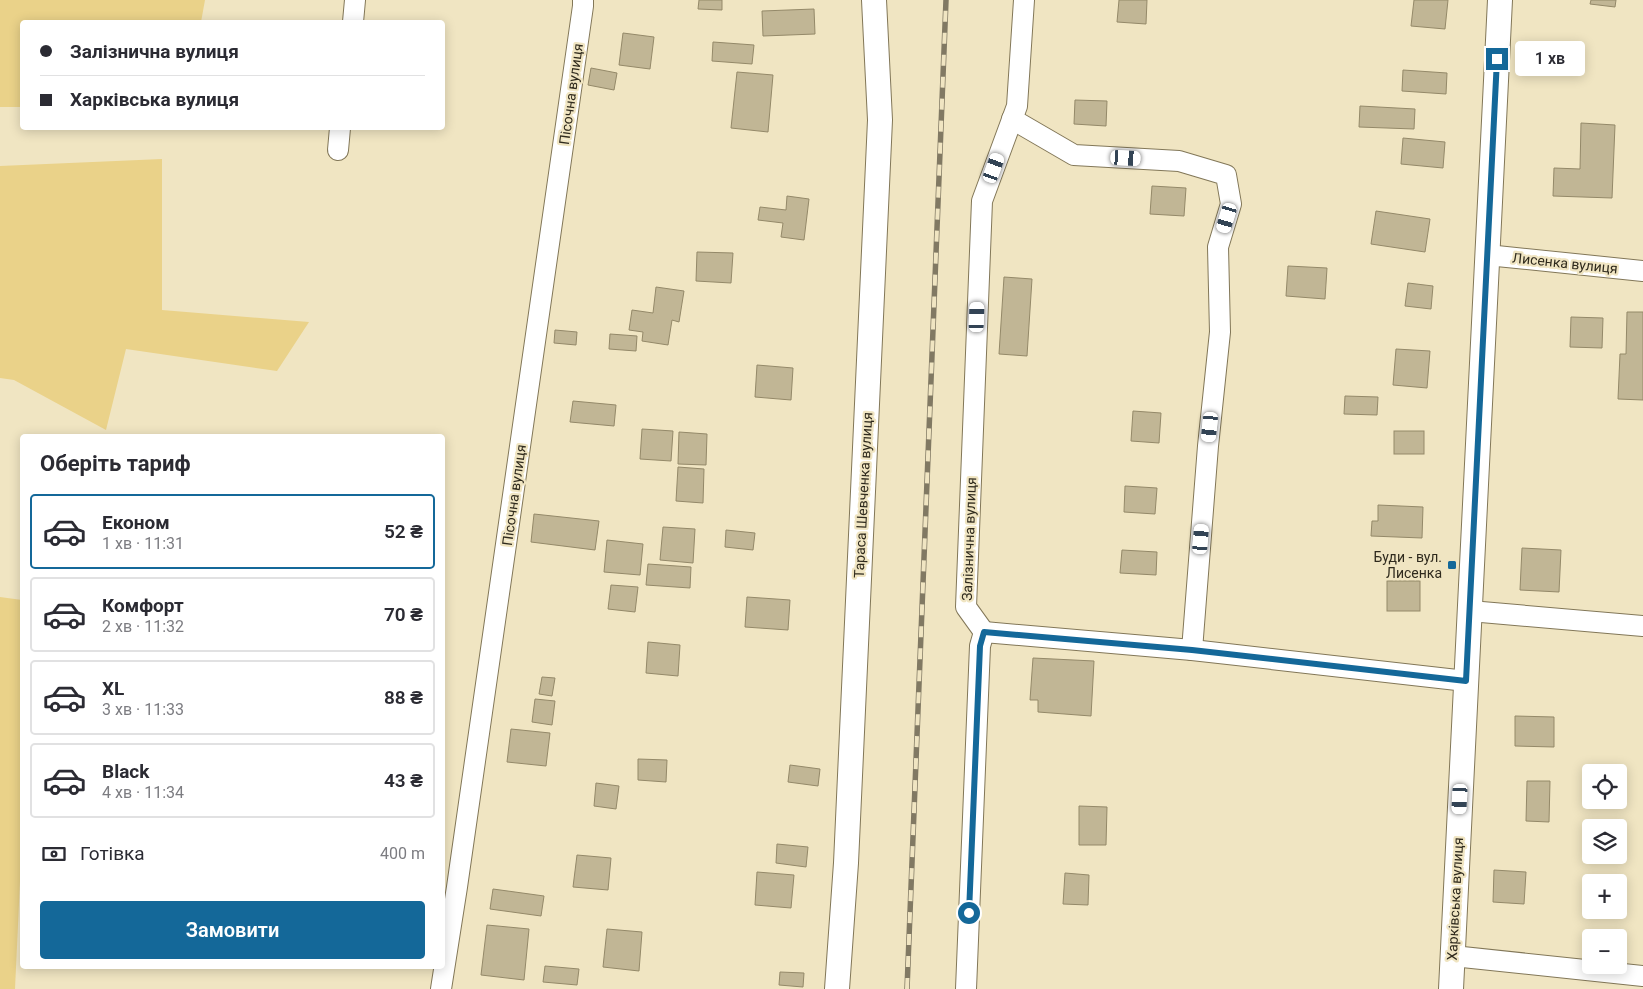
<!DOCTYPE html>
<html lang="uk">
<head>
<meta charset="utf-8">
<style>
  :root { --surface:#fff; --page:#f2f2f3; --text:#2b2b33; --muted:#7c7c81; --line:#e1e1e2; --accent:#146899 }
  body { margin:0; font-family:Roboto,sans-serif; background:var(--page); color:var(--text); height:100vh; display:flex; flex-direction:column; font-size:19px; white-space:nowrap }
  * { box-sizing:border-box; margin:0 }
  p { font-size:16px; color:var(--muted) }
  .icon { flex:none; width:28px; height:28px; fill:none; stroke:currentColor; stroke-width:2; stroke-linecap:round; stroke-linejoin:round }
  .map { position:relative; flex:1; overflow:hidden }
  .drawer { position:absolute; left:20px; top:434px; width:425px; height:535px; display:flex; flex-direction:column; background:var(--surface); border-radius:5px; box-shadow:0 2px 12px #0003 }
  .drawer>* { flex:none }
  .banner { position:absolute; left:20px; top:20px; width:425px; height:110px; border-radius:5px; box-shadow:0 2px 12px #0003; display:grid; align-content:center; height:110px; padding:0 20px; background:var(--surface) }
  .buttons { position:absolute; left:1582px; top:764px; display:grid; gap:10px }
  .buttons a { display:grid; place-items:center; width:45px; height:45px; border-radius:5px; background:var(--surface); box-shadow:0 2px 12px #0003; font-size:25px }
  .end { position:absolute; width:22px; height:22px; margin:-11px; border:6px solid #146899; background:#fff; box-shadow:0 0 0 2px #fff }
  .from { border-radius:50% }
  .bubble { position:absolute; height:35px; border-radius:5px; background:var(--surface); box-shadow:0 2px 12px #0003; font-size:16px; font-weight:600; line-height:35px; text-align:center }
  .car { position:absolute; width:15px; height:30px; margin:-15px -8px; border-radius:6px; box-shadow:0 0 4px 1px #0007; background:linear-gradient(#fff 24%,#345 0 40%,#fff 0 76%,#345 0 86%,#fff 0) }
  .banner b { display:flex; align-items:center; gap:18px; height:48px; font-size:19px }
  .banner b+b { border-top:1px solid var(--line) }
  .banner i { width:12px; height:12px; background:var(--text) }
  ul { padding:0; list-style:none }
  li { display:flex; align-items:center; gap:15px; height:75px; margin:0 10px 8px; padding:0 10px; border:2px solid var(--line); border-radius:5px }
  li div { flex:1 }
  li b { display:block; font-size:19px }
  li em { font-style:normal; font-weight:600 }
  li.current { border-color:var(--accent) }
  li>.icon { width:45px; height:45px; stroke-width:1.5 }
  h2 { padding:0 20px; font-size:22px; line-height:60px }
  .pay { display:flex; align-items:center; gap:12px; height:55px; padding:0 20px; font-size:19px }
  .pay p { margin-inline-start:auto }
  .primary-button { display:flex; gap:10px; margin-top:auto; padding:10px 20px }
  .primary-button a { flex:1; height:58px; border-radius:5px; background:var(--accent); color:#fff; font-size:20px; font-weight:600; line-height:58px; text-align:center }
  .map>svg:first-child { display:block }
  .green { fill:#ead289 }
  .building { fill:#c1b695; stroke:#948969 }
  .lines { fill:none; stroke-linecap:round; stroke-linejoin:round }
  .minor-casing { stroke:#827758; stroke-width:22 }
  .tertiary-casing { stroke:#827758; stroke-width:26 }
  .minor { stroke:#fff; stroke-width:20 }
  .tertiary { stroke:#fff; stroke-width:24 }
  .rail-casing { stroke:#817963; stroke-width:5.5 }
  .rail { stroke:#f0e5c2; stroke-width:4; stroke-dasharray:11; stroke-linecap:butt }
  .route { stroke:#146899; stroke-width:6 }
  .poi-dot { fill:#146899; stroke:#f0e5c2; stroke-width:2 }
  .labels { text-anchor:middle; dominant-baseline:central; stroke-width:4.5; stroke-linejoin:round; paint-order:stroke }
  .street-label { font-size:14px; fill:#2f2a1d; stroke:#f0e5c2 }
  .poi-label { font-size:14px; fill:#2f2a1d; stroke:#f0e5c2; text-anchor:end }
</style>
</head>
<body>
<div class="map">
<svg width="1643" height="989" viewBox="0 0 1643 989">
  <rect width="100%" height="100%" fill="#f0e5c2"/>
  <!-- green -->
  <g class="green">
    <path d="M 0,0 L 205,0 L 201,22 L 22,22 L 22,107 L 0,107 Z"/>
    <path d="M 162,159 L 162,310 L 309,322 L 277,371 L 126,349 L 106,430 L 14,380 L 0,378 L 0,166 Z"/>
    <path d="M 0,597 L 22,600 L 22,839 L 15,989 L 0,989 Z"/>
  </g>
  <!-- building -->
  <g class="building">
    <path d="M 699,0 L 722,0 L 722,10 L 698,9 Z"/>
    <path d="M 1119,0 L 1147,0 L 1146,24 L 1117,22 Z"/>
    <path d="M 1414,0 L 1448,0 L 1445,29 L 1411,26 Z"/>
    <path d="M 1591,0 L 1616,0 L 1615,7 L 1590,4 Z"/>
    <path d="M 814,9 L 815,34 L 763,36 L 762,11 Z"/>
    <path d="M 623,33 L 654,37 L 650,69 L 619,65 Z"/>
    <path d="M 713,42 L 754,45 L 752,64 L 712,61 Z"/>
    <path d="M 591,68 L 617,73 L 614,90 L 588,85 Z"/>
    <path d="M 1403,70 L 1447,73 L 1446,94 L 1402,91 Z"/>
    <path d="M 737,72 L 773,75 L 768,132 L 731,128 Z"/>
    <path d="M 1075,100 L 1107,101 L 1106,126 L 1074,124 Z"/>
    <path d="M 1360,106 L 1415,109 L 1414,129 L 1359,127 Z"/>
    <path d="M 1581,123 L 1615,125 L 1612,198 L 1553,196 L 1554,168 L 1580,169 Z"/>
    <path d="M 1403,138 L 1445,142 L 1443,168 L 1401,164 Z"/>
    <path d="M 1152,186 L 1186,188 L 1184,216 L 1150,214 Z"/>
    <path d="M 787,196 L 809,199 L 804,240 L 781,237 L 783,223 L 758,220 L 760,207 L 786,210 Z"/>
    <path d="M 1376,211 L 1430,219 L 1425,252 L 1371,244 Z"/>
    <path d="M 697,252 L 733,253 L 731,283 L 696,281 Z"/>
    <path d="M 1288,266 L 1327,268 L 1325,299 L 1286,296 Z"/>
    <path d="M 1004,277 L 1032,279 L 1027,356 L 999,354 Z"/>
    <path d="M 1408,283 L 1433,286 L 1431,309 L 1405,306 Z"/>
    <path d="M 656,287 L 684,291 L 679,322 L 672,320 L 668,345 L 642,341 L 643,332 L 629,330 L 632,310 L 653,313 Z"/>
    <path d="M 1627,312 L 1643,312 L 1643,400 L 1618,399 L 1620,354 L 1626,354 Z"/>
    <path d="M 1571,317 L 1603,318 L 1602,348 L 1570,347 Z"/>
    <path d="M 555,330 L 577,332 L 576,345 L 554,343 Z"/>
    <path d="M 610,334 L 637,336 L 636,351 L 609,349 Z"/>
    <path d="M 1396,349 L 1430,351 L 1427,388 L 1393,385 Z"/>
    <path d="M 757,365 L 793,368 L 791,400 L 755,397 Z"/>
    <path d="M 1345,396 L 1378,397 L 1377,415 L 1344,414 Z"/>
    <path d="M 573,401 L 616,405 L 614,426 L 570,422 Z"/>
    <path d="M 1133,411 L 1161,413 L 1159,443 L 1131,441 Z"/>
    <path d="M 642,429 L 673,431 L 671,461 L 640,459 Z"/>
    <rect x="1394" y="431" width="30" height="23"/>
    <path d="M 679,432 L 707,434 L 706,465 L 678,464 Z"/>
    <path d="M 678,467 L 704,469 L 703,503 L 676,501 Z"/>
    <path d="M 1125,486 L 1157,488 L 1155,514 L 1124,512 Z"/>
    <path d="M 1378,505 L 1423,507 L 1422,538 L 1371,536 L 1372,521 L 1378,521 Z"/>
    <path d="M 534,514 L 599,521 L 595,550 L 531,542 Z"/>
    <path d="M 663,527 L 695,529 L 693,563 L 660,560 Z"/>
    <path d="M 726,530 L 755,533 L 753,550 L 725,547 Z"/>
    <path d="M 607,540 L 643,544 L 640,575 L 604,572 Z"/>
    <path d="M 1522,548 L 1561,550 L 1559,592 L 1520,590 Z"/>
    <path d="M 1122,550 L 1157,552 L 1156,575 L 1120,573 Z"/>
    <path d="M 648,564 L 691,567 L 690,588 L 646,585 Z"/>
    <rect x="1387" y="581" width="33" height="30"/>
    <path d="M 611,585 L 638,587 L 635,612 L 608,609 Z"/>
    <path d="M 747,597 L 790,600 L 788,630 L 745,627 Z"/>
    <path d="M 648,642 L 680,645 L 678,676 L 646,673 Z"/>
    <path d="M 1033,658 L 1094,661 L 1091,716 L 1038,712 L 1038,700 L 1030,700 Z"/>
    <path d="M 542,677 L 555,678 L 552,696 L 539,694 Z"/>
    <path d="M 535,699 L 555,701 L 552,725 L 532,722 Z"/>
    <path d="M 1515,716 L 1554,717 L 1554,747 L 1515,746 Z"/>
    <path d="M 511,729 L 550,733 L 546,766 L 507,762 Z"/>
    <path d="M 638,759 L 667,760 L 666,782 L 638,780 Z"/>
    <path d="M 790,765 L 820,769 L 818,786 L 788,782 Z"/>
    <path d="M 1527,781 L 1550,781 L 1549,822 L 1526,821 Z"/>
    <path d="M 596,783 L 619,786 L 616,809 L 594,806 Z"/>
    <path d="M 1079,806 L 1107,807 L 1106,845 L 1079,845 Z"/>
    <path d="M 777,844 L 808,847 L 806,867 L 776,863 Z"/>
    <path d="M 577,855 L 611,858 L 608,890 L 573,887 Z"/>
    <path d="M 1494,870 L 1526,872 L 1524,904 L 1493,902 Z"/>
    <path d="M 757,872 L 794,875 L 791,908 L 755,905 Z"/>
    <path d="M 1065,873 L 1089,875 L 1088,905 L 1063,904 Z"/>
    <path d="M 493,889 L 544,896 L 541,916 L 490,909 Z"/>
    <path d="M 487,925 L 529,929 L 524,980 L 481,975 Z"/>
    <path d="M 607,929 L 642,932 L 639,971 L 603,967 Z"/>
    <path d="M 545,966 L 579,969 L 577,985 L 543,982 Z"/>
    <path d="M 780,972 L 804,973 L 803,987 L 779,985 Z"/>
  </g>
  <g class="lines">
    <!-- minor casing -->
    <g class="minor-casing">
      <g id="minor">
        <path d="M 353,22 L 355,0"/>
        <path d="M 1012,119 L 1074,155 L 1179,161 L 1226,175 L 1231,204 L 1218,247 L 1220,332 L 1208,446 L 1192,650"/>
        <path d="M 338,150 L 340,128"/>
        <path d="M 1487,255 L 1643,271"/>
        <path d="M 1470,611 L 1643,626"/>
        <path d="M 984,632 L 1192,650 L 1466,681"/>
        <path d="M 1453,956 L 1643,976"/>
        <path d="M 441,989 L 457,887 L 583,6 L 583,0"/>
        <path d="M 966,989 L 980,646 L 984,632 L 966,607 L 982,201 L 1017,106 L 1024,0"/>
      </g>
    </g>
    <!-- tertiary casing -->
    <g class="tertiary-casing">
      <g id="tertiary">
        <path d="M 837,989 L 846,863 L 880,120 L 874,0"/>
        <path d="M 1451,989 L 1500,0"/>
      </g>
    </g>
    <!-- minor -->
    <use href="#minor" class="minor"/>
    <!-- tertiary -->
    <use href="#tertiary" class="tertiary"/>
    <!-- rail casing -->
    <g class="rail-casing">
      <path id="rail" d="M 907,989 L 946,0"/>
    </g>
    <!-- rail -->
    <use href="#rail" class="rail"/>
  </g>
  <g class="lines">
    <!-- route -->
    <path class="route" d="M 969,913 L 980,646 L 984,632 L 1192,650 L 1466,681 L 1497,59"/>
  </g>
  <!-- markers -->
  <rect class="poi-dot" x="1447" y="560" width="10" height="10" rx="2.5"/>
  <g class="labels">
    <!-- street labels -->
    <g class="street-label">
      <text transform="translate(571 94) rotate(-82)">Пісочна вулиця</text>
      <text transform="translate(1565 263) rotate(6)">Лисенка вулиця</text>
      <text transform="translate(514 495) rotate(-82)">Пісочна вулиця</text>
      <text transform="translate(863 495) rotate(-87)">Тараса Шевченка вулиця</text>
      <text transform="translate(969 539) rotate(-88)">Залізнична вулиця</text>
      <text transform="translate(1455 899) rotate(-87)">Харківська вулиця</text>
    </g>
    <!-- poi labels -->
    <g class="poi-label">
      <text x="1442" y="557">Буди - вул.<tspan x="1442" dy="16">Лисенка</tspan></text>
    </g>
  </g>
</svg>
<div class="buttons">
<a><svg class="icon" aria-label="locate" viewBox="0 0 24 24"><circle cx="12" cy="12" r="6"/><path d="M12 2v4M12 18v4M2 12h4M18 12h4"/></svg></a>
<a><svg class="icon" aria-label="layers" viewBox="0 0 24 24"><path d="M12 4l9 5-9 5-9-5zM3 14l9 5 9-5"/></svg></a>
<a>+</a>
<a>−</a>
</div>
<i class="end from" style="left:969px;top:913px"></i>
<i class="end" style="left:1497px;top:59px"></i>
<div class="bubble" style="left:1515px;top:41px;width:70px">1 хв</div>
<i class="car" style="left:1126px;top:158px;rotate:93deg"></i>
<i class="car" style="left:994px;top:168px;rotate:20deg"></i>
<i class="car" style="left:1227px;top:218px;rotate:197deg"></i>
<i class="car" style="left:977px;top:317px;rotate:2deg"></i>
<i class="car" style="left:1210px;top:427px;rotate:186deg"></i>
<i class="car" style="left:1201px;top:539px;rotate:5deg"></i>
<i class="car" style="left:1460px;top:799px;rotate:183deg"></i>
<div class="banner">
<b><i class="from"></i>Залізнична вулиця</b>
<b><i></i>Харківська вулиця</b>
</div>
<section class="drawer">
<h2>Оберіть тариф</h2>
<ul>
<li class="current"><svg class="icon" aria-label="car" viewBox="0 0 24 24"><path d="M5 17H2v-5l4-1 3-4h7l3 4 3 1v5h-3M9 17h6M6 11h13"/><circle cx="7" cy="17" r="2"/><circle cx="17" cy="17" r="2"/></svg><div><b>Економ</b><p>1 хв · 11:31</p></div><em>52 ₴</em></li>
<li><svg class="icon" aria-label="car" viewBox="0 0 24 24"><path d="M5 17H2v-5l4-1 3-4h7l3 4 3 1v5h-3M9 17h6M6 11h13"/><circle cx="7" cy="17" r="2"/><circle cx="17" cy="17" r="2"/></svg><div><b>Комфорт</b><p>2 хв · 11:32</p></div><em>70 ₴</em></li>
<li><svg class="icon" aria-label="car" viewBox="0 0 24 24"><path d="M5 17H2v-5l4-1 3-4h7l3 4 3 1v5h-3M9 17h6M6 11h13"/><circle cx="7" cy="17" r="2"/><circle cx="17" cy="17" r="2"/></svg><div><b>XL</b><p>3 хв · 11:33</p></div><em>88 ₴</em></li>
<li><svg class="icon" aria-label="car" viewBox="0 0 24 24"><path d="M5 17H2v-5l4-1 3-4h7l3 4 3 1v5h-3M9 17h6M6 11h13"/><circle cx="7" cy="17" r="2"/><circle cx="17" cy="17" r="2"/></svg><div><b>Black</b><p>4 хв · 11:34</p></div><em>43 ₴</em></li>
</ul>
<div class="pay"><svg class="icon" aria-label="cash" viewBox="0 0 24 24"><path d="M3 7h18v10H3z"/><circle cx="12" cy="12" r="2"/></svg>Готівка<p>400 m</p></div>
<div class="primary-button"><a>Замовити</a></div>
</section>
</div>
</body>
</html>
